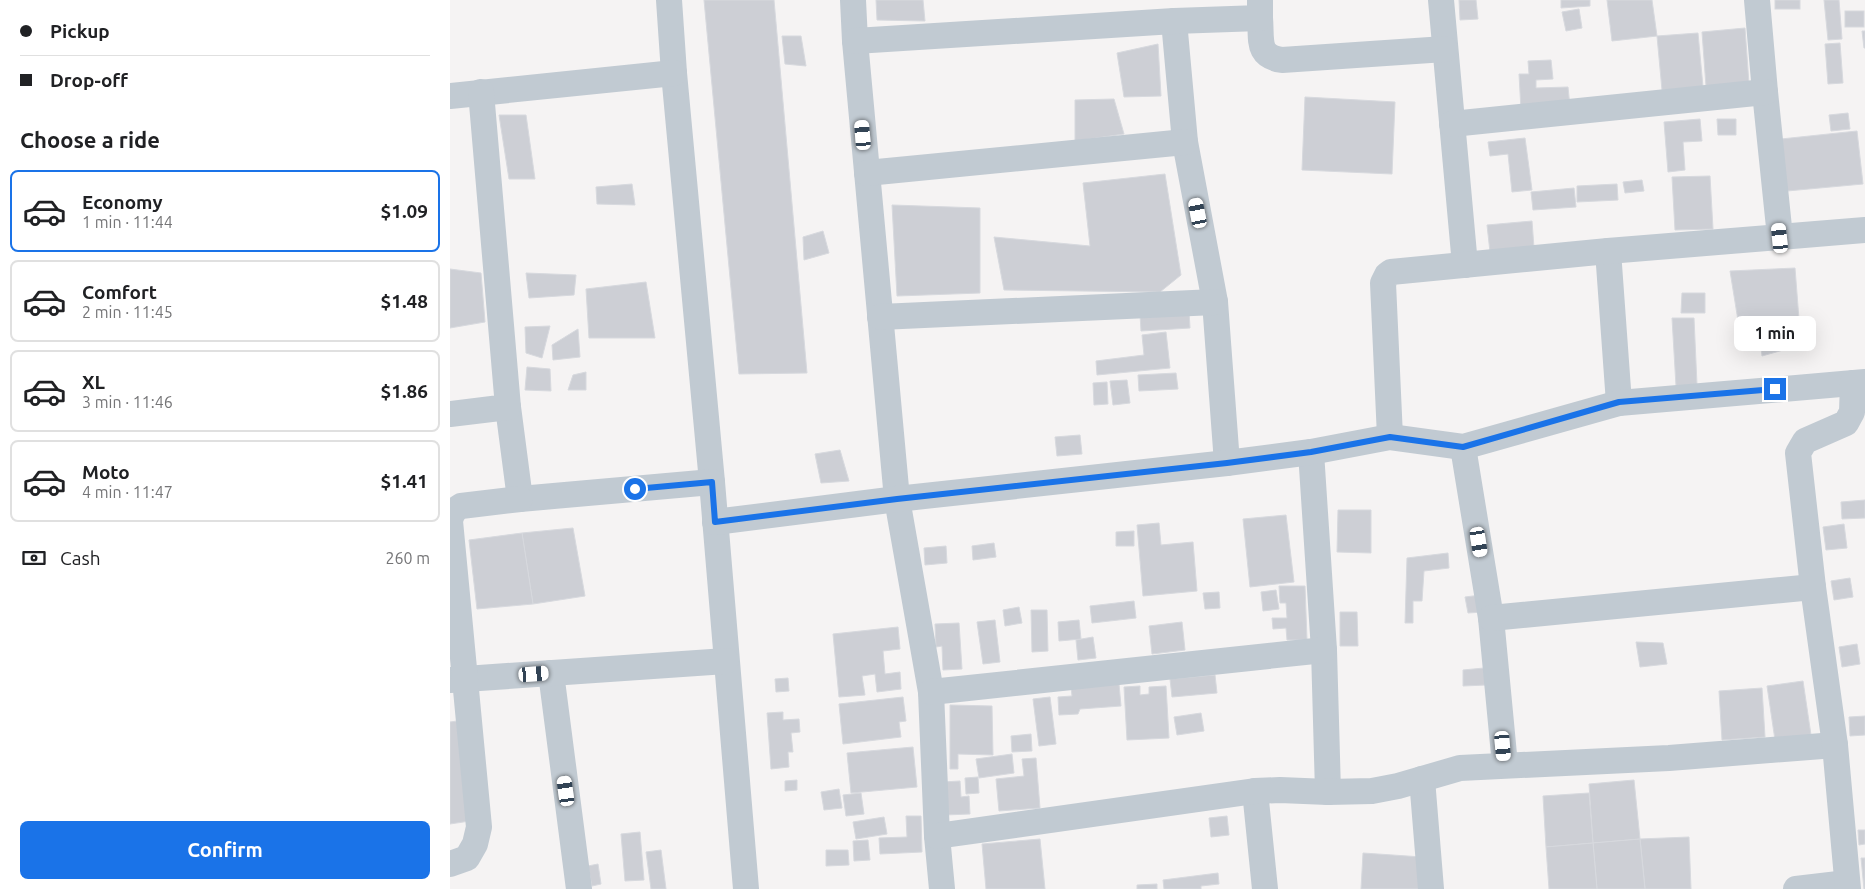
<!DOCTYPE html>
<html lang="en">
<head>
<meta charset="utf-8">
<style>
  :root { --surface:#fff; --page:#f2f2f2; --text:#202124; --muted:#757577; --line:#e0e0e0; --accent:#1a73e8 }
  body { margin:0; font-family:Ubuntu,sans-serif; background:var(--page); color:var(--text); height:100vh; display:flex; flex-direction:column; font-size:19px; white-space:nowrap }
  * { box-sizing:border-box; margin:0 }
  p { font-size:16px; color:var(--muted) }
  .icon { flex:none; width:28px; height:28px; fill:none; stroke:currentColor; stroke-width:2; stroke-linecap:round; stroke-linejoin:round }
  .map { position:relative; flex:1; overflow:hidden }
  .sheet { display:flex; flex-direction:column; background:var(--surface); width:450px }
  .sheet>* { flex:none }
  .top-card { display:grid; align-content:center; height:110px; padding:0 20px; background:var(--surface) }
  .end { position:absolute; width:22px; height:22px; margin:-11px; border:6px solid #1a73e8; background:#fff; box-shadow:0 0 0 2px #fff }
  .from { border-radius:50% }
  .bubble { position:absolute; height:35px; border-radius:8px; background:var(--surface); box-shadow:0 5px 20px #0002; font-size:16px; font-weight:700; line-height:35px; text-align:center }
  .car { position:absolute; width:15px; height:30px; margin:-15px -8px; border-radius:6px; box-shadow:0 0 4px 1px #0007; background:linear-gradient(#fff 24%,#345 0 40%,#fff 0 76%,#345 0 86%,#fff 0) }
  .top-card b { display:flex; align-items:center; gap:18px; height:48px; font-size:19px }
  .top-card b+b { border-top:1px solid var(--line) }
  .top-card i { width:12px; height:12px; background:var(--text) }
  ul { padding:0; list-style:none }
  li { display:flex; align-items:center; gap:15px; height:82px; margin:0 10px 8px; padding:0 10px; border:2px solid var(--line); border-radius:8px }
  li div { flex:1 }
  li b { display:block; font-size:19px }
  li em { font-style:normal; font-weight:700 }
  li.selected { border-color:var(--accent) }
  li>.icon { width:45px; height:45px; stroke-width:1.5 }
  h2 { padding:0 20px; font-size:22px; line-height:60px }
  .pay { display:flex; align-items:center; gap:12px; height:55px; padding:0 20px; font-size:19px }
  .pay p { margin-inline-start:auto }
  .button { display:flex; gap:10px; margin-top:auto; padding:10px 20px }
  .button a { flex:1; height:58px; border-radius:8px; background:var(--accent); color:#fff; font-size:20px; font-weight:700; line-height:58px; text-align:center }
  main { display:flex; flex:1; min-height:0 }
  .map>svg:first-child { display:block }
  .building { fill:#cdcfd5; stroke:#d7d9de }
  .lines { fill:none; stroke-linecap:round; stroke-linejoin:round }
  .minor { stroke:#c1cad2; stroke-width:26 }
  .route { stroke:#1a73e8; stroke-width:6 }
</style>
</head>
<body>
<main>
<section class="sheet">
<div class="top-card">
<b><i class="from"></i>Pickup</b>
<b><i></i>Drop-off</b>
</div>
<h2>Choose a ride</h2>
<ul>
<li class="selected"><svg class="icon" aria-label="car" viewBox="0 0 24 24"><path d="M5 17H2v-5l4-1 3-4h7l3 4 3 1v5h-3M9 17h6M6 11h13"/><circle cx="7" cy="17" r="2"/><circle cx="17" cy="17" r="2"/></svg><div><b>Economy</b><p>1 min · 11:44</p></div><em>$1.09</em></li>
<li><svg class="icon" aria-label="car" viewBox="0 0 24 24"><path d="M5 17H2v-5l4-1 3-4h7l3 4 3 1v5h-3M9 17h6M6 11h13"/><circle cx="7" cy="17" r="2"/><circle cx="17" cy="17" r="2"/></svg><div><b>Comfort</b><p>2 min · 11:45</p></div><em>$1.48</em></li>
<li><svg class="icon" aria-label="car" viewBox="0 0 24 24"><path d="M5 17H2v-5l4-1 3-4h7l3 4 3 1v5h-3M9 17h6M6 11h13"/><circle cx="7" cy="17" r="2"/><circle cx="17" cy="17" r="2"/></svg><div><b>XL</b><p>3 min · 11:46</p></div><em>$1.86</em></li>
<li><svg class="icon" aria-label="car" viewBox="0 0 24 24"><path d="M5 17H2v-5l4-1 3-4h7l3 4 3 1v5h-3M9 17h6M6 11h13"/><circle cx="7" cy="17" r="2"/><circle cx="17" cy="17" r="2"/></svg><div><b>Moto</b><p>4 min · 11:47</p></div><em>$1.41</em></li>
</ul>
<div class="pay"><svg class="icon" aria-label="cash" viewBox="0 0 24 24"><path d="M3 7h18v10H3z"/><circle cx="12" cy="12" r="2"/></svg>Cash<p>260 m</p></div>
<div class="button"><a>Confirm</a></div>
</section>
<div class="map">
<svg width="1415" height="889" viewBox="0 0 1415 889">
  <rect width="100%" height="100%" fill="#f5f3f3"/>
  <!-- building -->
  <g class="building">
    <path d="M 254,0 L 324,0 L 357,373 L 289,374 Z"/>
    <path d="M 426,0 L 473,0 L 475,21 L 427,20 Z"/>
    <path d="M 1009,0 L 1026,0 L 1028,19 L 1010,20 Z"/>
    <path d="M 1111,0 L 1140,0 L 1140,6 L 1111,8 Z"/>
    <path d="M 1157,0 L 1202,0 L 1207,36 L 1162,41 Z"/>
    <rect x="1325" y="0" width="25" height="9"/>
    <path d="M 1374,0 L 1389,0 L 1392,39 L 1378,40 Z"/>
    <path d="M 1129,9 L 1132,28 L 1116,31 L 1112,12 Z"/>
    <rect x="1395" y="11" width="19" height="16"/>
    <path d="M 1295,28 L 1299,84 L 1256,86 L 1252,32 Z"/>
    <path d="M 1412,31 L 1415,31 L 1415,48 L 1414,48 Z"/>
    <path d="M 1248,33 L 1253,87 L 1212,90 L 1207,36 Z"/>
    <path d="M 332,36 L 351,36 L 356,66 L 335,64 Z"/>
    <path d="M 1390,43 L 1393,83 L 1378,84 L 1375,44 Z"/>
    <path d="M 708,44 L 711,96 L 674,97 L 667,53 Z"/>
    <path d="M 1101,60 L 1103,79 L 1086,80 L 1086,88 L 1118,87 L 1120,107 L 1071,110 L 1069,74 L 1079,74 L 1078,61 Z"/>
    <path d="M 855,97 L 945,102 L 942,174 L 852,170 Z"/>
    <path d="M 664,99 L 674,134 L 625,141 L 625,100 Z"/>
    <path d="M 1398,113 L 1400,129 L 1381,131 L 1379,115 Z"/>
    <path d="M 49,115 L 76,115 L 85,179 L 59,179 Z"/>
    <path d="M 1250,119 L 1252,141 L 1233,142 L 1235,170 L 1218,172 L 1214,122 Z"/>
    <path d="M 1267,119 L 1286,119 L 1286,135 L 1268,135 Z"/>
    <path d="M 1407,131 L 1413,184 L 1337,191 L 1331,139 Z"/>
    <path d="M 1075,138 L 1082,190 L 1062,192 L 1058,154 L 1040,156 L 1038,142 Z"/>
    <path d="M 715,174 L 731,275 L 710,292 L 554,290 L 544,237 L 640,246 L 633,183 Z"/>
    <path d="M 1260,176 L 1263,229 L 1225,230 L 1222,177 Z"/>
    <path d="M 1192,180 L 1194,191 L 1175,193 L 1173,182 Z"/>
    <path d="M 182,184 L 185,205 L 147,204 L 146,187 Z"/>
    <path d="M 1167,184 L 1168,200 L 1127,202 L 1127,186 Z"/>
    <path d="M 1124,188 L 1126,207 L 1083,210 L 1081,192 Z"/>
    <path d="M 442,205 L 530,208 L 530,293 L 447,296 Z"/>
    <path d="M 1082,221 L 1084,248 L 1040,252 L 1037,225 Z"/>
    <path d="M 373,231 L 379,253 L 354,260 L 353,237 Z"/>
    <path d="M 1345,268 L 1351,345 L 1312,356 L 1310,340 L 1291,339 L 1280,271 Z"/>
    <path d="M 0,269 L 31,273 L 35,322 L 0,328 Z"/>
    <path d="M 76,273 L 126,275 L 124,295 L 79,298 Z"/>
    <path d="M 196,282 L 205,338 L 139,338 L 136,289 Z"/>
    <path d="M 1232,293 L 1255,293 L 1255,313 L 1231,313 Z"/>
    <path d="M 739,311 L 740,328 L 691,331 L 690,314 Z"/>
    <path d="M 1222,318 L 1244,318 L 1247,385 L 1226,386 Z"/>
    <path d="M 100,326 L 92,358 L 76,353 L 75,327 Z"/>
    <path d="M 128,329 L 130,357 L 103,360 L 102,345 Z"/>
    <path d="M 716,332 L 720,368 L 647,375 L 646,361 L 694,355 L 692,335 Z"/>
    <path d="M 77,367 L 100,369 L 101,391 L 75,390 Z"/>
    <path d="M 136,372 L 136,390 L 118,390 L 123,375 Z"/>
    <path d="M 726,373 L 728,389 L 689,391 L 688,375 Z"/>
    <path d="M 677,380 L 680,403 L 663,405 L 660,381 Z"/>
    <path d="M 657,382 L 658,404 L 644,405 L 643,383 Z"/>
    <path d="M 630,435 L 632,454 L 607,456 L 605,437 Z"/>
    <path d="M 390,450 L 399,481 L 371,483 L 365,454 Z"/>
    <path d="M 1415,500 L 1415,518 L 1392,519 L 1391,502 Z"/>
    <path d="M 888,510 L 921,510 L 921,553 L 887,552 Z"/>
    <path d="M 836,515 L 844,582 L 800,587 L 793,519 Z"/>
    <path d="M 709,523 L 711,545 L 743,542 L 747,591 L 693,596 L 687,525 Z"/>
    <path d="M 1394,524 L 1397,548 L 1376,550 L 1373,527 Z"/>
    <path d="M 123,528 L 135,596 L 83,604 L 72,533 Z"/>
    <path d="M 684,531 L 684,546 L 666,546 L 666,532 Z"/>
    <path d="M 72,533 L 83,604 L 27,609 L 19,540 Z"/>
    <path d="M 544,543 L 546,557 L 523,560 L 522,546 Z"/>
    <path d="M 496,546 L 497,563 L 475,565 L 474,548 Z"/>
    <path d="M 998,553 L 999,568 L 974,571 L 972,601 L 963,601 L 963,623 L 955,623 L 957,558 Z"/>
    <path d="M 1400,578 L 1403,597 L 1384,600 L 1381,581 Z"/>
    <path d="M 829,586 L 855,586 L 857,640 L 837,640 L 836,628 L 823,629 L 822,618 L 837,618 L 836,603 L 830,603 Z"/>
    <path d="M 826,590 L 829,609 L 813,611 L 811,592 Z"/>
    <path d="M 769,592 L 770,608 L 755,609 L 753,593 Z"/>
    <path d="M 1031,595 L 1033,612 L 1018,613 L 1015,597 Z"/>
    <path d="M 684,601 L 686,618 L 642,623 L 640,606 Z"/>
    <path d="M 569,607 L 572,623 L 555,626 L 553,610 Z"/>
    <path d="M 581,610 L 597,610 L 598,651 L 582,652 Z"/>
    <path d="M 890,612 L 907,612 L 908,646 L 890,646 Z"/>
    <path d="M 545,620 L 550,662 L 533,664 L 527,622 Z"/>
    <path d="M 629,620 L 631,639 L 609,641 L 608,622 Z"/>
    <path d="M 732,622 L 735,650 L 702,654 L 699,626 Z"/>
    <path d="M 509,623 L 512,669 L 493,670 L 492,646 L 486,647 L 485,624 Z"/>
    <path d="M 448,627 L 450,649 L 433,651 L 435,674 L 450,672 L 451,689 L 427,692 L 425,674 L 412,676 L 415,695 L 389,697 L 383,634 Z"/>
    <path d="M 643,637 L 646,658 L 628,660 L 626,640 Z"/>
    <path d="M 1186,642 L 1213,643 L 1217,664 L 1190,667 Z"/>
    <path d="M 1407,644 L 1410,664 L 1392,667 L 1389,647 Z"/>
    <path d="M 1034,668 L 1036,685 L 1013,686 L 1013,670 Z"/>
    <path d="M 765,675 L 767,693 L 722,697 L 720,679 Z"/>
    <path d="M 338,678 L 339,691 L 326,692 L 325,679 Z"/>
    <path d="M 1353,681 L 1361,735 L 1325,740 L 1317,686 Z"/>
    <path d="M 669,684 L 671,706 L 630,709 L 628,714 L 609,715 L 608,697 L 622,696 L 621,687 Z"/>
    <path d="M 690,686 L 690,695 L 699,694 L 699,687 L 716,686 L 719,738 L 677,740 L 674,687 Z"/>
    <path d="M 1312,688 L 1315,737 L 1272,740 L 1269,691 Z"/>
    <path d="M 453,697 L 456,721 L 449,722 L 451,737 L 393,744 L 389,704 Z"/>
    <path d="M 600,697 L 606,744 L 589,746 L 583,699 Z"/>
    <path d="M 500,705 L 542,706 L 543,755 L 508,754 L 508,769 L 500,769 Z"/>
    <path d="M 333,712 L 333,720 L 349,719 L 350,732 L 341,733 L 343,752 L 338,752 L 339,767 L 321,769 L 317,713 Z"/>
    <path d="M 751,713 L 754,731 L 727,735 L 724,717 Z"/>
    <path d="M 1415,716 L 1415,735 L 1400,736 L 1399,717 Z"/>
    <path d="M 7,721 L 20,821 L 0,824 L 0,722 Z"/>
    <path d="M 581,734 L 582,751 L 562,752 L 561,736 Z"/>
    <path d="M 463,747 L 467,787 L 401,793 L 397,753 Z"/>
    <path d="M 562,754 L 564,773 L 529,778 L 526,759 Z"/>
    <path d="M 586,758 L 590,808 L 549,811 L 546,779 L 574,776 L 572,759 Z"/>
    <path d="M 528,777 L 529,793 L 516,794 L 515,778 Z"/>
    <path d="M 347,780 L 347,790 L 335,791 L 335,781 Z"/>
    <path d="M 1184,780 L 1190,839 L 1143,843 L 1139,784 Z"/>
    <path d="M 510,781 L 511,797 L 519,796 L 520,814 L 494,815 L 493,782 Z"/>
    <path d="M 389,789 L 392,808 L 374,810 L 371,792 Z"/>
    <path d="M 411,793 L 414,814 L 396,816 L 393,795 Z"/>
    <path d="M 1139,793 L 1143,843 L 1096,847 L 1093,796 Z"/>
    <path d="M 456,816 L 471,816 L 472,852 L 430,854 L 429,838 L 457,837 Z"/>
    <path d="M 777,816 L 779,835 L 761,837 L 759,818 Z"/>
    <path d="M 434,817 L 437,834 L 406,839 L 403,822 Z"/>
    <path d="M 1408,830 L 1415,830 L 1415,844 L 1409,845 Z"/>
    <path d="M 190,832 L 194,880 L 175,881 L 171,834 Z"/>
    <path d="M 1239,837 L 1241,889 L 1195,889 L 1190,839 Z"/>
    <path d="M 590,839 L 595,889 L 536,889 L 532,844 Z"/>
    <path d="M 1190,839 L 1195,889 L 1147,889 L 1143,843 Z"/>
    <path d="M 418,840 L 420,860 L 404,861 L 403,841 Z"/>
    <path d="M 1143,843 L 1147,889 L 1099,889 L 1096,847 Z"/>
    <path d="M 211,850 L 216,889 L 201,889 L 196,852 Z"/>
    <path d="M 376,850 L 398,850 L 399,865 L 376,866 Z"/>
    <path d="M 913,853 L 972,857 L 971,889 L 911,889 Z"/>
    <path d="M 1411,858 L 1415,858 L 1415,889 L 1414,889 Z"/>
    <path d="M 148,864 L 151,884 L 142,886 L 138,866 Z"/>
    <path d="M 768,873 L 769,884 L 751,886 L 751,889 L 714,889 L 713,880 Z"/>
    <path d="M 707,884 L 707,889 L 687,889 L 687,885 Z"/>
  </g>
  <g class="lines">
    <!-- minor -->
    <g class="minor">
      <path d="M 219,0 L 224,73 L 262,482 L 296,889"/>
      <path d="M 403,0 L 405,41 L 447,499 L 481,692 L 487,836 L 492,889"/>
      <path d="M 991,0 L 1015,265"/>
      <path d="M 1307,0 L 1315,92 L 1330,237"/>
      <path d="M 810,18 C 812,40 806,56 832,60 L 995,49"/>
      <path d="M 724,21 L 735,142 L 765,302 L 777,463"/>
      <path d="M 405,41 L 724,21 L 810,18 L 810,0"/>
      <path d="M 0,96 L 224,73"/>
      <path d="M 1002,124 L 1315,92"/>
      <path d="M 417,173 L 735,142"/>
      <path d="M 1158,251 L 1169,403"/>
      <path d="M 430,317 L 765,302"/>
      <path d="M 58,407 L 70,499 L 262,482"/>
      <path d="M 0,414 L 58,407 L 31,92"/>
      <path d="M 940,437 L 933,283 L 937,275 L 941,272 L 1158,251 L 1415,230"/>
      <path d="M 1013,447 L 1041,618 L 1055,765"/>
      <path d="M 861,452 L 874,650 L 878,792"/>
      <path d="M 265,522 L 447,499 L 777,463 L 861,452 L 940,437 L 1013,447 L 1169,403 L 1415,382"/>
      <path d="M 1041,618 L 1363,587"/>
      <path d="M 101,673 L 129,889"/>
      <path d="M 0,680 L 276,661"/>
      <path d="M 481,692 L 874,650"/>
      <path d="M 972,779 L 981,889"/>
      <path d="M 805,791 L 815,889"/>
      <path d="M 487,836 L 805,791 L 830,790 L 878,792 L 922,791 L 948,786 L 1010,768 L 1219,758 L 1385,745"/>
      <path d="M 0,864 L 17,858 L 25,844 L 29,827 L 0,521 C 2,513 4,510 11,506 L 70,499"/>
      <path d="M 1346,889 L 1397,883"/>
      <path d="M 1398,889 L 1385,745 L 1363,587 L 1348,453 L 1355,441 L 1396,423 L 1402,412 L 1403,383"/>
    </g>
  </g>
  <g class="lines">
    <!-- route -->
    <path class="route" d="M 185,489 L 262,482 L 265,522 L 447,499 L 777,463 L 861,452 L 940,437 L 1013,447 L 1169,402 L 1325,389"/>
  </g>
</svg>
<i class="end from" style="left:185px;top:489px"></i>
<i class="end" style="left:1325px;top:389px"></i>
<div class="bubble" style="left:1284px;top:316px;width:82px">1 min</div>
<i class="car" style="left:413px;top:135px;rotate:355deg"></i>
<i class="car" style="left:748px;top:213px;rotate:349deg"></i>
<i class="car" style="left:1330px;top:238px;rotate:354deg"></i>
<i class="car" style="left:1029px;top:542px;rotate:171deg"></i>
<i class="car" style="left:84px;top:674px;rotate:86deg"></i>
<i class="car" style="left:1053px;top:746px;rotate:175deg"></i>
<i class="car" style="left:116px;top:791px;rotate:352deg"></i>
</div>
</main>
</body>
</html>
